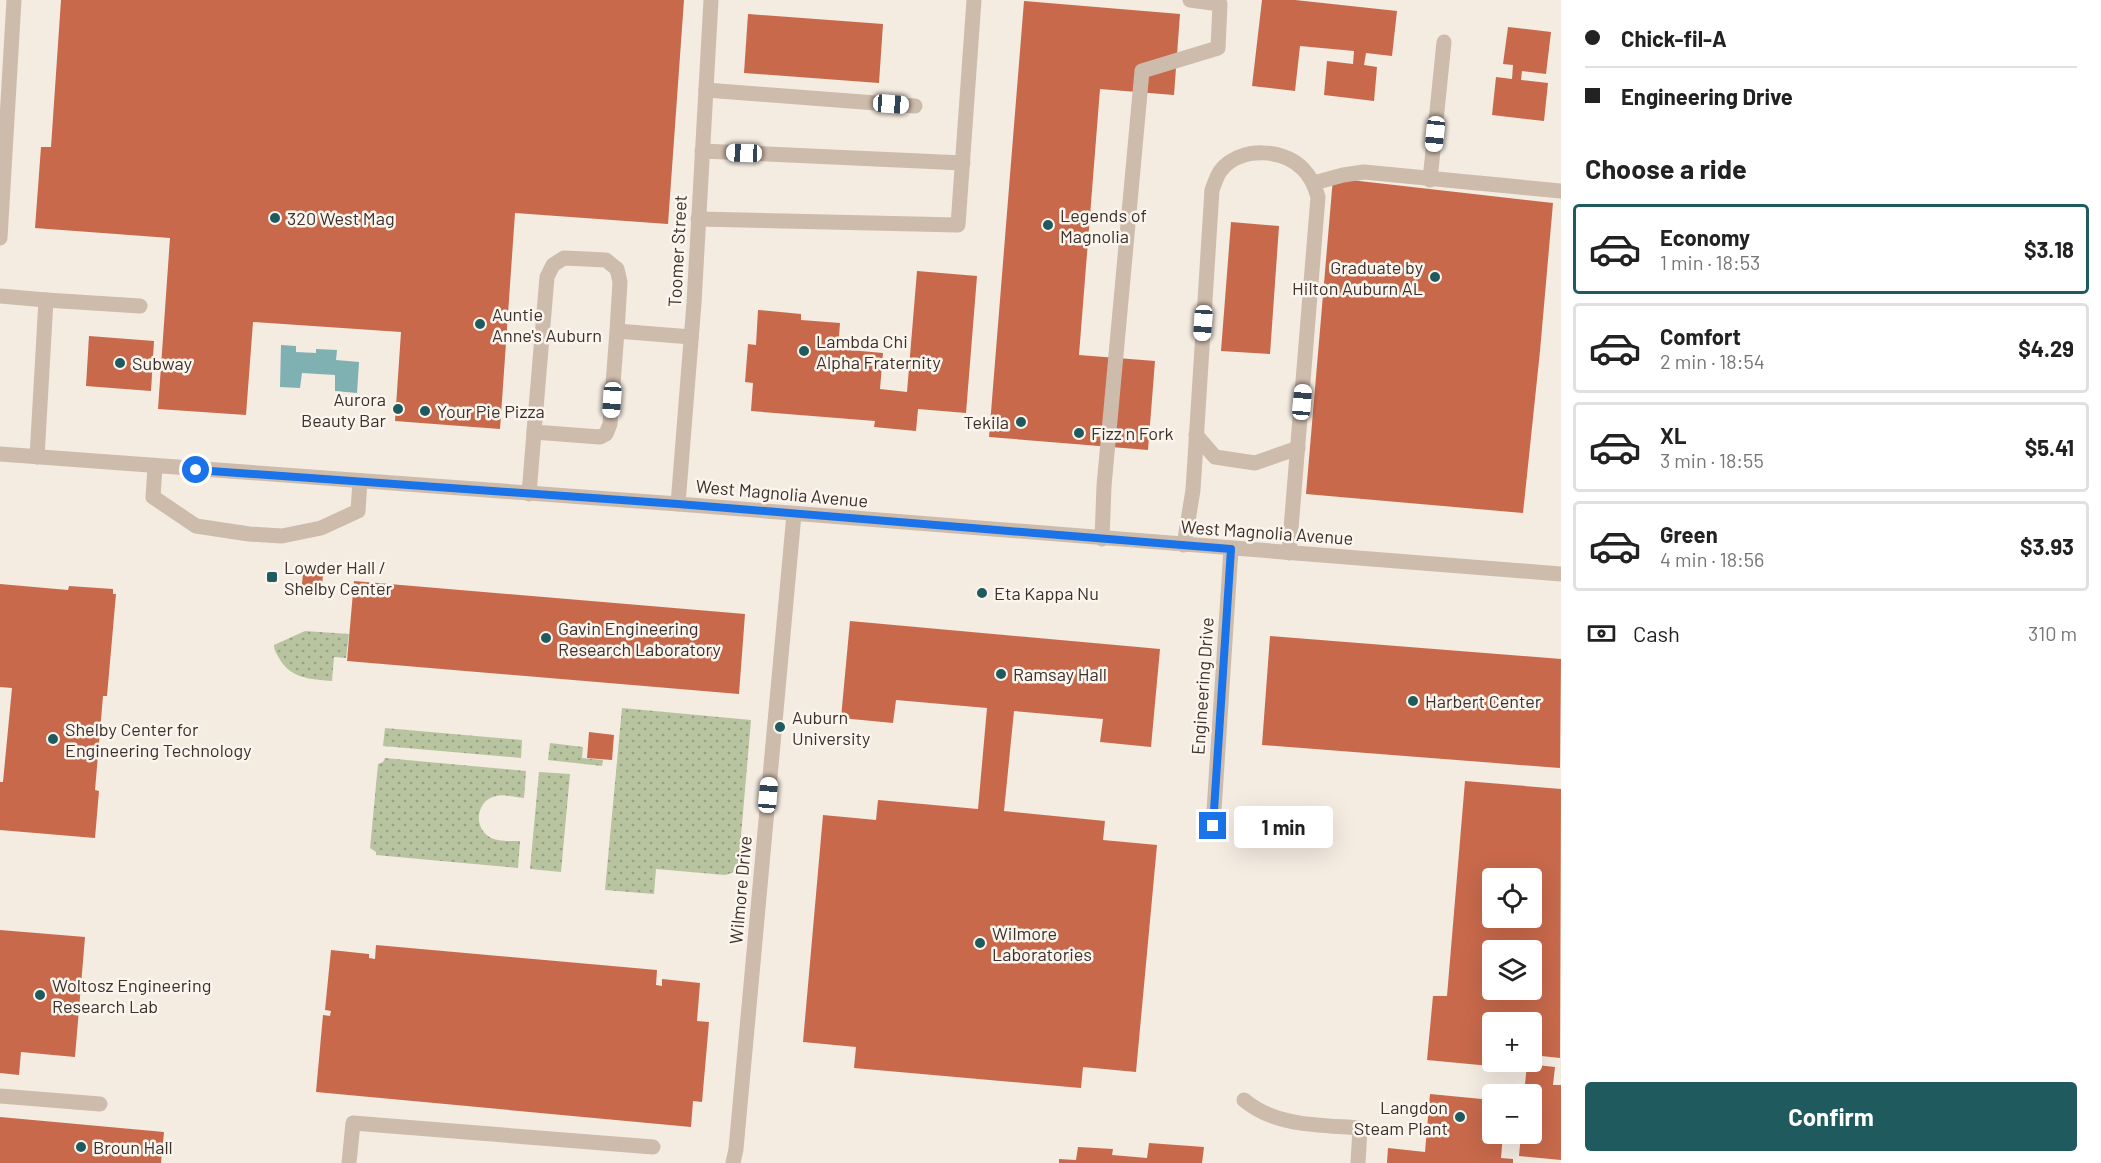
<!DOCTYPE html>
<html lang="en">
<head>
<meta charset="utf-8">
<style>
  :root { --surface:#fff; --page:#f6f6f6; --text:#222; --muted:#767676; --line:#e0e0e0; --accent:#1f5a5e }
  body { margin:0; font-family:Barlow,sans-serif; background:var(--page); color:var(--text); height:100vh; display:flex; flex-direction:column; font-size:22px; white-space:nowrap }
  * { box-sizing:border-box; margin:0 }
  p { font-size:20px; color:var(--muted) }
  .icon { flex:none; width:33px; height:33px; fill:none; stroke:currentColor; stroke-width:2; stroke-linecap:round; stroke-linejoin:round }
  .map { position:relative; flex:1; overflow:hidden }
  .details { display:flex; flex-direction:column; background:var(--surface); width:540px }
  .details>* { flex:none }
  .banner { display:grid; align-content:center; height:132px; padding:0 24px; background:var(--surface) }
  .controls { position:absolute; left:1482px; top:868px; display:grid; gap:12px }
  .controls a { display:grid; place-items:center; width:60px; height:60px; border-radius:6px; background:var(--surface); box-shadow:0 6px 24px #0002; font-size:30px }
  .end { position:absolute; width:27px; height:27px; margin:-14px; border:8px solid #1a73e8; background:#fff; box-shadow:0 0 0 3px #fff }
  .from { border-radius:50% }
  .bubble { position:absolute; height:42px; border-radius:6px; background:var(--surface); box-shadow:0 6px 24px #0002; font-size:20px; font-weight:700; line-height:42px; text-align:center }
  .car { position:absolute; width:18px; height:36px; margin:-18px -9px; border-radius:8px; box-shadow:0 0 4px 2px #0007; background:linear-gradient(#fff 24%,#345 0 40%,#fff 0 76%,#345 0 86%,#fff 0) }
  .banner b { display:flex; align-items:center; gap:21px; height:57px; font-size:22px }
  .banner b+b { border-top:2px solid var(--line) }
  .banner i { width:15px; height:15px; background:var(--text) }
  ul { padding:0; list-style:none }
  li { display:flex; align-items:center; gap:18px; height:90px; margin:0 12px 9px; padding:0 12px; border:3px solid var(--line); border-radius:6px }
  li div { flex:1 }
  li b { display:block; font-size:22px }
  li em { font-style:normal; font-weight:700 }
  li.on { border-color:var(--accent) }
  li>.icon { width:54px; height:54px; stroke-width:1.5 }
  h2 { padding:0 24px; font-size:27px; line-height:72px }
  .pay { display:flex; align-items:center; gap:15px; height:66px; padding:0 24px; font-size:22px }
  .pay p { margin-inline-start:auto }
  .button { display:flex; gap:12px; margin-top:auto; padding:12px 24px }
  .button a { flex:1; height:69px; border-radius:6px; background:var(--accent); color:#fff; font-size:24px; font-weight:700; line-height:69px; text-align:center }
  main { display:flex; flex:1; min-height:0 }
  .map>svg:first-child { display:block }
  .grass { fill:url(#grass-dots) }
  .water { fill:#7fb0b2 }
  .building { fill:#c8694b; fill-rule:evenodd }
  .lines { fill:none; stroke-linecap:round; stroke-linejoin:round }
  .minor { stroke:#cdbbac; stroke-width:15 }
  .route { stroke:#1a73e8; stroke-width:8 }
  .poi-dot { fill:#1f5a5e; stroke:#fbf5ee; stroke-width:2 }
  .labels { text-anchor:middle; dominant-baseline:central; stroke-width:5; stroke-linejoin:round; paint-order:stroke }
  .poi-label { font-size:18px; fill:#3b302b; stroke:#fbf5ee; text-anchor:start }
  .street-label { font-size:18px; fill:#3b302b; stroke:#fbf5ee }
</style>
</head>
<body>
<main>
<div class="map">
<svg width="1561" height="1163" viewBox="0 0 1561 1163">
  <defs>
    <pattern id="grass-dots" width="8" height="8" patternUnits="userSpaceOnUse" patternTransform="scale(1.5)"><rect width="8" height="8" fill="#b8c4a0"/><path d="M2 2h.1M6 6h.1" fill="none" stroke="#97a083" stroke-width="1.8" stroke-linecap="round"/></pattern>
  </defs>
  <rect width="100%" height="100%" fill="#f4ebe1"/>
  <!-- grass -->
  <g class="grass">
    <path d="M 305,631 L 349,634 L 346,658 L 334,657 L 332,681 C 310,679 291,679 279,658 C 276,653 274,650 274,645 Z"/>
    <path d="M 622,708 L 751,720 L 738,871 L 725,875 L 656,869 L 654,894 L 605,890 Z"/>
    <path d="M 385,728 L 522,740 L 521,758 L 383,746 Z"/>
    <path d="M 550,743 L 583,747 L 582,758 L 603,760 L 602,766 L 548,760 Z"/>
    <path d="M 385,758 L 526,771 L 524,798 C 515,797 504,794 496,796 C 477,800 473,825 488,836 C 496,842 510,841 520,841 L 518,868 L 376,855 L 376,852 L 370,848 L 378,764 L 383,762 Z"/>
    <path d="M 539,772 L 570,774 L 561,872 L 530,869 Z"/>
  </g>
  <!-- water -->
  <path class="water" d="M 281,345 L 296,346 L 296,352 L 316,353 L 316,349 L 337,350 L 336,360 L 359,362 L 357,393 L 335,391 L 335,375 L 302,373 L 300,388 L 280,387 Z"/>
  <!-- building -->
  <g class="building">
    <path d="M 61,0 L 684,0 L 668,224 L 515,213 L 500,429 L 395,421 L 401,332 L 253,322 L 246,415 L 158,409 L 170,238 L 35,228 L 41,147 L 51,147 Z"/>
    <path d="M 1262,0 L 1295,0 L 1397,11 L 1392,56 L 1366,53 L 1364,65 L 1377,67 L 1374,101 L 1324,95 L 1327,61 L 1353,64 L 1354,51 L 1300,46 L 1295,91 L 1252,86 Z"/>
    <path d="M 1024,1 L 1180,14 L 1174,95 L 1100,89 L 1079,355 L 1155,361 L 1148,450 L 989,437 Z"/>
    <path d="M 748,14 L 883,24 L 879,83 L 744,73 Z"/>
    <path d="M 1508,27 L 1551,32 L 1546,74 L 1522,71 L 1521,80 L 1548,83 L 1544,121 L 1492,115 L 1496,77 L 1512,79 L 1513,65 L 1503,64 Z"/>
    <path d="M 1333,178 L 1553,203 L 1540,351 L 1523,513 L 1306,494 Z"/>
    <path d="M 1231,222 L 1279,226 L 1270,354 L 1221,351 Z"/>
    <path d="M 917,271 L 977,276 L 966,413 L 918,409 L 916,431 L 874,427 L 875,421 L 751,411 L 753,383 L 745,382 L 748,344 L 756,345 L 758,310 L 801,314 L 801,320 L 840,323 L 838,349 L 883,353 L 880,389 L 907,392 Z"/>
    <path d="M 89,336 L 154,341 L 151,391 L 86,386 Z"/>
    <path d="M 304,563 L 324,564 L 321,596 L 301,594 Z"/>
    <path d="M 354,581 L 745,614 L 739,694 L 347,661 Z"/>
    <path d="M 0,584 L 68,590 L 69,586 L 113,589 L 113,594 L 116,594 L 107,696 L 103,696 L 95,790 L 99,791 L 95,838 L 0,830 L 0,782 L 3,782 L 12,688 L 0,687 Z"/>
    <path d="M 850,621 L 1160,649 L 1151,747 L 1100,742 L 1103,719 L 1014,711 L 1004,811 L 1105,821 L 1103,840 L 1157,845 L 1136,1072 L 1083,1067 L 1081,1088 L 854,1068 L 856,1047 L 803,1042 L 823,815 L 876,820 L 878,800 L 978,809 L 987,708 L 896,700 L 893,723 L 841,718 Z"/>
    <path d="M 1270,636 L 1561,659 L 1560,768 L 1262,745 Z"/>
    <path d="M 589,732 L 614,735 L 612,760 L 587,758 Z"/>
    <path d="M 1465,781 L 1561,789 L 1560,1058 L 1532,1055 L 1532,1023 L 1492,1023 L 1492,1062 L 1522,1062 L 1522,1069 L 1427,1060 L 1433,996 L 1447,996 ZM 1492,879 L 1532,879 L 1532,918 L 1492,918 ZM 1492,951 L 1532,951 L 1532,990 L 1492,990 Z"/>
    <path d="M 0,930 L 85,937 L 75,1057 L 21,1052 L 19,1075 L 0,1073 Z"/>
    <path d="M 376,945 L 657,970 L 656,985 L 662,986 L 662,979 L 700,983 L 697,1021 L 709,1022 L 702,1102 L 693,1101 L 691,1127 L 316,1092 L 323,1015 L 330,1016 L 331,1011 L 325,1010 L 331,950 L 369,954 L 369,958 L 375,959 Z"/>
    <path d="M 1527,1064 L 1555,1067 L 1553,1085 L 1561,1085 L 1561,1160 L 1519,1156 L 1521,1134 L 1532,1134 L 1532,1095 L 1524,1095 Z"/>
    <path d="M 1430,1094 L 1492,1100 L 1492,1134 L 1503,1134 L 1501,1158 L 1513,1159 L 1513,1163 L 1387,1163 L 1388,1148 L 1425,1152 Z"/>
    <path d="M 0,1117 L 164,1132 L 161,1163 L 0,1163 Z"/>
    <path d="M 1149,1143 L 1204,1147 L 1202,1163 L 1059,1163 L 1059,1159 L 1076,1160 L 1078,1147 L 1113,1149 L 1112,1155 L 1147,1158 Z"/>
  </g>
  <g class="lines">
    <!-- minor -->
    <g class="minor">
      <path d="M 706,90 L 915,106"/>
      <path d="M 702,151 L 963,163"/>
      <path d="M 1430,180 L 1444,42"/>
      <path d="M 1314,183 L 1343,175 L 1364,172 L 1561,191"/>
      <path d="M 698,219 L 958,225 L 974,0"/>
      <path d="M 0,238 L 14,0"/>
      <path d="M 0,296 L 46,300"/>
      <path d="M 617,331 L 620,282 L 617,269 L 606,260 L 564,258 L 553,265 L 547,277 L 534,432 L 600,437 L 606,434 L 610,424 L 617,331 L 691,337"/>
      <path d="M 1196,435 L 1215,457 L 1255,463 L 1298,448"/>
      <path d="M 0,454 L 678,504 L 1561,574"/>
      <path d="M 37,457 L 46,300 L 140,306"/>
      <path d="M 155,467 L 153,497 L 196,526 L 249,534 L 282,536 L 321,528 L 358,511 L 360,481"/>
      <path d="M 529,494 L 534,432"/>
      <path d="M 678,504 L 694,303 L 711,0"/>
      <path d="M 1102,539 L 1104,486 L 1142,71 L 1218,48 L 1220,4 L 1190,0"/>
      <path d="M 1184,545 L 1193,490 L 1212,190 C 1215,183 1217,174 1222,169 C 1241,147 1283,148 1303,169 C 1311,177 1315,186 1318,197 L 1289,553"/>
      <path d="M 1213,826 L 1231,549"/>
      <path d="M 0,1096 L 100,1104"/>
      <path d="M 1244,1100 C 1276,1127 1321,1125 1360,1128 L 1358,1163"/>
      <path d="M 349,1163 L 353,1123 L 653,1147"/>
      <path d="M 733,1163 L 736,1149 L 794,514"/>
    </g>
  </g>
  <g class="lines">
    <!-- route -->
    <path class="route" d="M 196,470 L 678,504 L 1231,549 L 1213,826"/>
  </g>
  <!-- markers -->
  <g class="poi-dot">
    <circle cx="275" cy="218" r="6"/>
    <circle cx="1048" cy="225" r="6"/>
    <circle cx="1435" cy="277" r="6"/>
    <circle cx="480" cy="324" r="6"/>
    <circle cx="804" cy="351" r="6"/>
    <circle cx="120" cy="363" r="6"/>
    <circle cx="398" cy="409" r="6"/>
    <circle cx="425" cy="411" r="6"/>
    <circle cx="1021" cy="422" r="6"/>
    <circle cx="1079" cy="433" r="6"/>
    <rect x="266" y="571" width="12" height="12" rx="3"/>
    <circle cx="982" cy="593" r="6"/>
    <circle cx="546" cy="638" r="6"/>
    <circle cx="1001" cy="674" r="6"/>
    <circle cx="1413" cy="701" r="6"/>
    <circle cx="780" cy="727" r="6"/>
    <circle cx="53" cy="739" r="6"/>
    <circle cx="980" cy="943" r="6"/>
    <circle cx="40" cy="995" r="6"/>
    <circle cx="1460" cy="1117" r="6"/>
    <circle cx="81" cy="1147" r="6"/>
  </g>
  <g class="labels">
    <!-- poi labels -->
    <g class="poi-label">
      <text x="1060" y="215">Legends of<tspan x="1060" dy="21">Magnolia</tspan></text>
      <text x="287" y="218">320 West Mag</text>
      <text x="1423" y="267" text-anchor="end">Graduate by<tspan x="1423" dy="21">Hilton Auburn AL</tspan></text>
      <text x="492" y="314">Auntie<tspan x="492" dy="21">Anne's Auburn</tspan></text>
      <text x="816" y="341">Lambda Chi<tspan x="816" dy="21">Alpha Fraternity</tspan></text>
      <text x="132" y="363">Subway</text>
      <text x="386" y="399" text-anchor="end">Aurora<tspan x="386" dy="21">Beauty Bar</tspan></text>
      <text x="437" y="411">Your Pie Pizza</text>
      <text x="1009" y="422" text-anchor="end">Tekila</text>
      <text x="1091" y="433">Fizz n Fork</text>
      <text x="284" y="567">Lowder Hall /<tspan x="284" dy="21">Shelby Center</tspan></text>
      <text x="994" y="593">Eta Kappa Nu</text>
      <text x="558" y="628">Gavin Engineering<tspan x="558" dy="21">Research Laboratory</tspan></text>
      <text x="1013" y="674">Ramsay Hall</text>
      <text x="1425" y="701">Harbert Center</text>
      <text x="792" y="717">Auburn<tspan x="792" dy="21">University</tspan></text>
      <text x="65" y="729">Shelby Center for<tspan x="65" dy="21">Engineering Technology</tspan></text>
      <text x="992" y="933">Wilmore<tspan x="992" dy="21">Laboratories</tspan></text>
      <text x="52" y="985">Woltosz Engineering<tspan x="52" dy="21">Research Lab</tspan></text>
      <text x="1448" y="1107" text-anchor="end">Langdon<tspan x="1448" dy="21">Steam Plant</tspan></text>
      <text x="93" y="1147">Broun Hall</text>
    </g>
    <!-- street labels -->
    <g class="street-label">
      <text transform="translate(677 251) rotate(-87)">Toomer Street</text>
      <text transform="translate(782 493) rotate(5)">West Magnolia Avenue</text>
      <text transform="translate(1267 532) rotate(4)">West Magnolia Avenue</text>
      <text transform="translate(1202 686) rotate(-86)">Engineering Drive</text>
      <text transform="translate(740 890) rotate(-85)">Wilmore Drive</text>
    </g>
  </g>
</svg>
<div class="controls">
<a><svg class="icon" aria-label="locate" viewBox="0 0 24 24"><circle cx="12" cy="12" r="6"/><path d="M12 2v4M12 18v4M2 12h4M18 12h4"/></svg></a>
<a><svg class="icon" aria-label="layers" viewBox="0 0 24 24"><path d="M12 4l9 5-9 5-9-5zM3 14l9 5 9-5"/></svg></a>
<a>+</a>
<a>−</a>
</div>
<i class="end from" style="left:196px;top:470px"></i>
<i class="end" style="left:1213px;top:826px"></i>
<div class="bubble" style="left:1234px;top:806px;width:99px">1 min</div>
<i class="car" style="left:891px;top:104px;rotate:94deg"></i>
<i class="car" style="left:1435px;top:134px;rotate:186deg"></i>
<i class="car" style="left:744px;top:153px;rotate:272deg"></i>
<i class="car" style="left:1203px;top:323px;rotate:184deg"></i>
<i class="car" style="left:612px;top:400px;rotate:184deg"></i>
<i class="car" style="left:1302px;top:402px;rotate:5deg"></i>
<i class="car" style="left:768px;top:795px;rotate:5deg"></i>
</div>
<section class="details">
<div class="banner">
<b><i class="from"></i>Chick-fil-A</b>
<b><i></i>Engineering Drive</b>
</div>
<h2>Choose a ride</h2>
<ul>
<li class="on"><svg class="icon" aria-label="car" viewBox="0 0 24 24"><path d="M5 17H2v-5l4-1 3-4h7l3 4 3 1v5h-3M9 17h6M6 11h13"/><circle cx="7" cy="17" r="2"/><circle cx="17" cy="17" r="2"/></svg><div><b>Economy</b><p>1 min · 18:53</p></div><em>$3.18</em></li>
<li><svg class="icon" aria-label="car" viewBox="0 0 24 24"><path d="M5 17H2v-5l4-1 3-4h7l3 4 3 1v5h-3M9 17h6M6 11h13"/><circle cx="7" cy="17" r="2"/><circle cx="17" cy="17" r="2"/></svg><div><b>Comfort</b><p>2 min · 18:54</p></div><em>$4.29</em></li>
<li><svg class="icon" aria-label="car" viewBox="0 0 24 24"><path d="M5 17H2v-5l4-1 3-4h7l3 4 3 1v5h-3M9 17h6M6 11h13"/><circle cx="7" cy="17" r="2"/><circle cx="17" cy="17" r="2"/></svg><div><b>XL</b><p>3 min · 18:55</p></div><em>$5.41</em></li>
<li><svg class="icon" aria-label="car" viewBox="0 0 24 24"><path d="M5 17H2v-5l4-1 3-4h7l3 4 3 1v5h-3M9 17h6M6 11h13"/><circle cx="7" cy="17" r="2"/><circle cx="17" cy="17" r="2"/></svg><div><b>Green</b><p>4 min · 18:56</p></div><em>$3.93</em></li>
</ul>
<div class="pay"><svg class="icon" aria-label="cash" viewBox="0 0 24 24"><path d="M3 7h18v10H3z"/><circle cx="12" cy="12" r="2"/></svg>Cash<p>310 m</p></div>
<div class="button"><a>Confirm</a></div>
</section>
</main>
</body>
</html>
